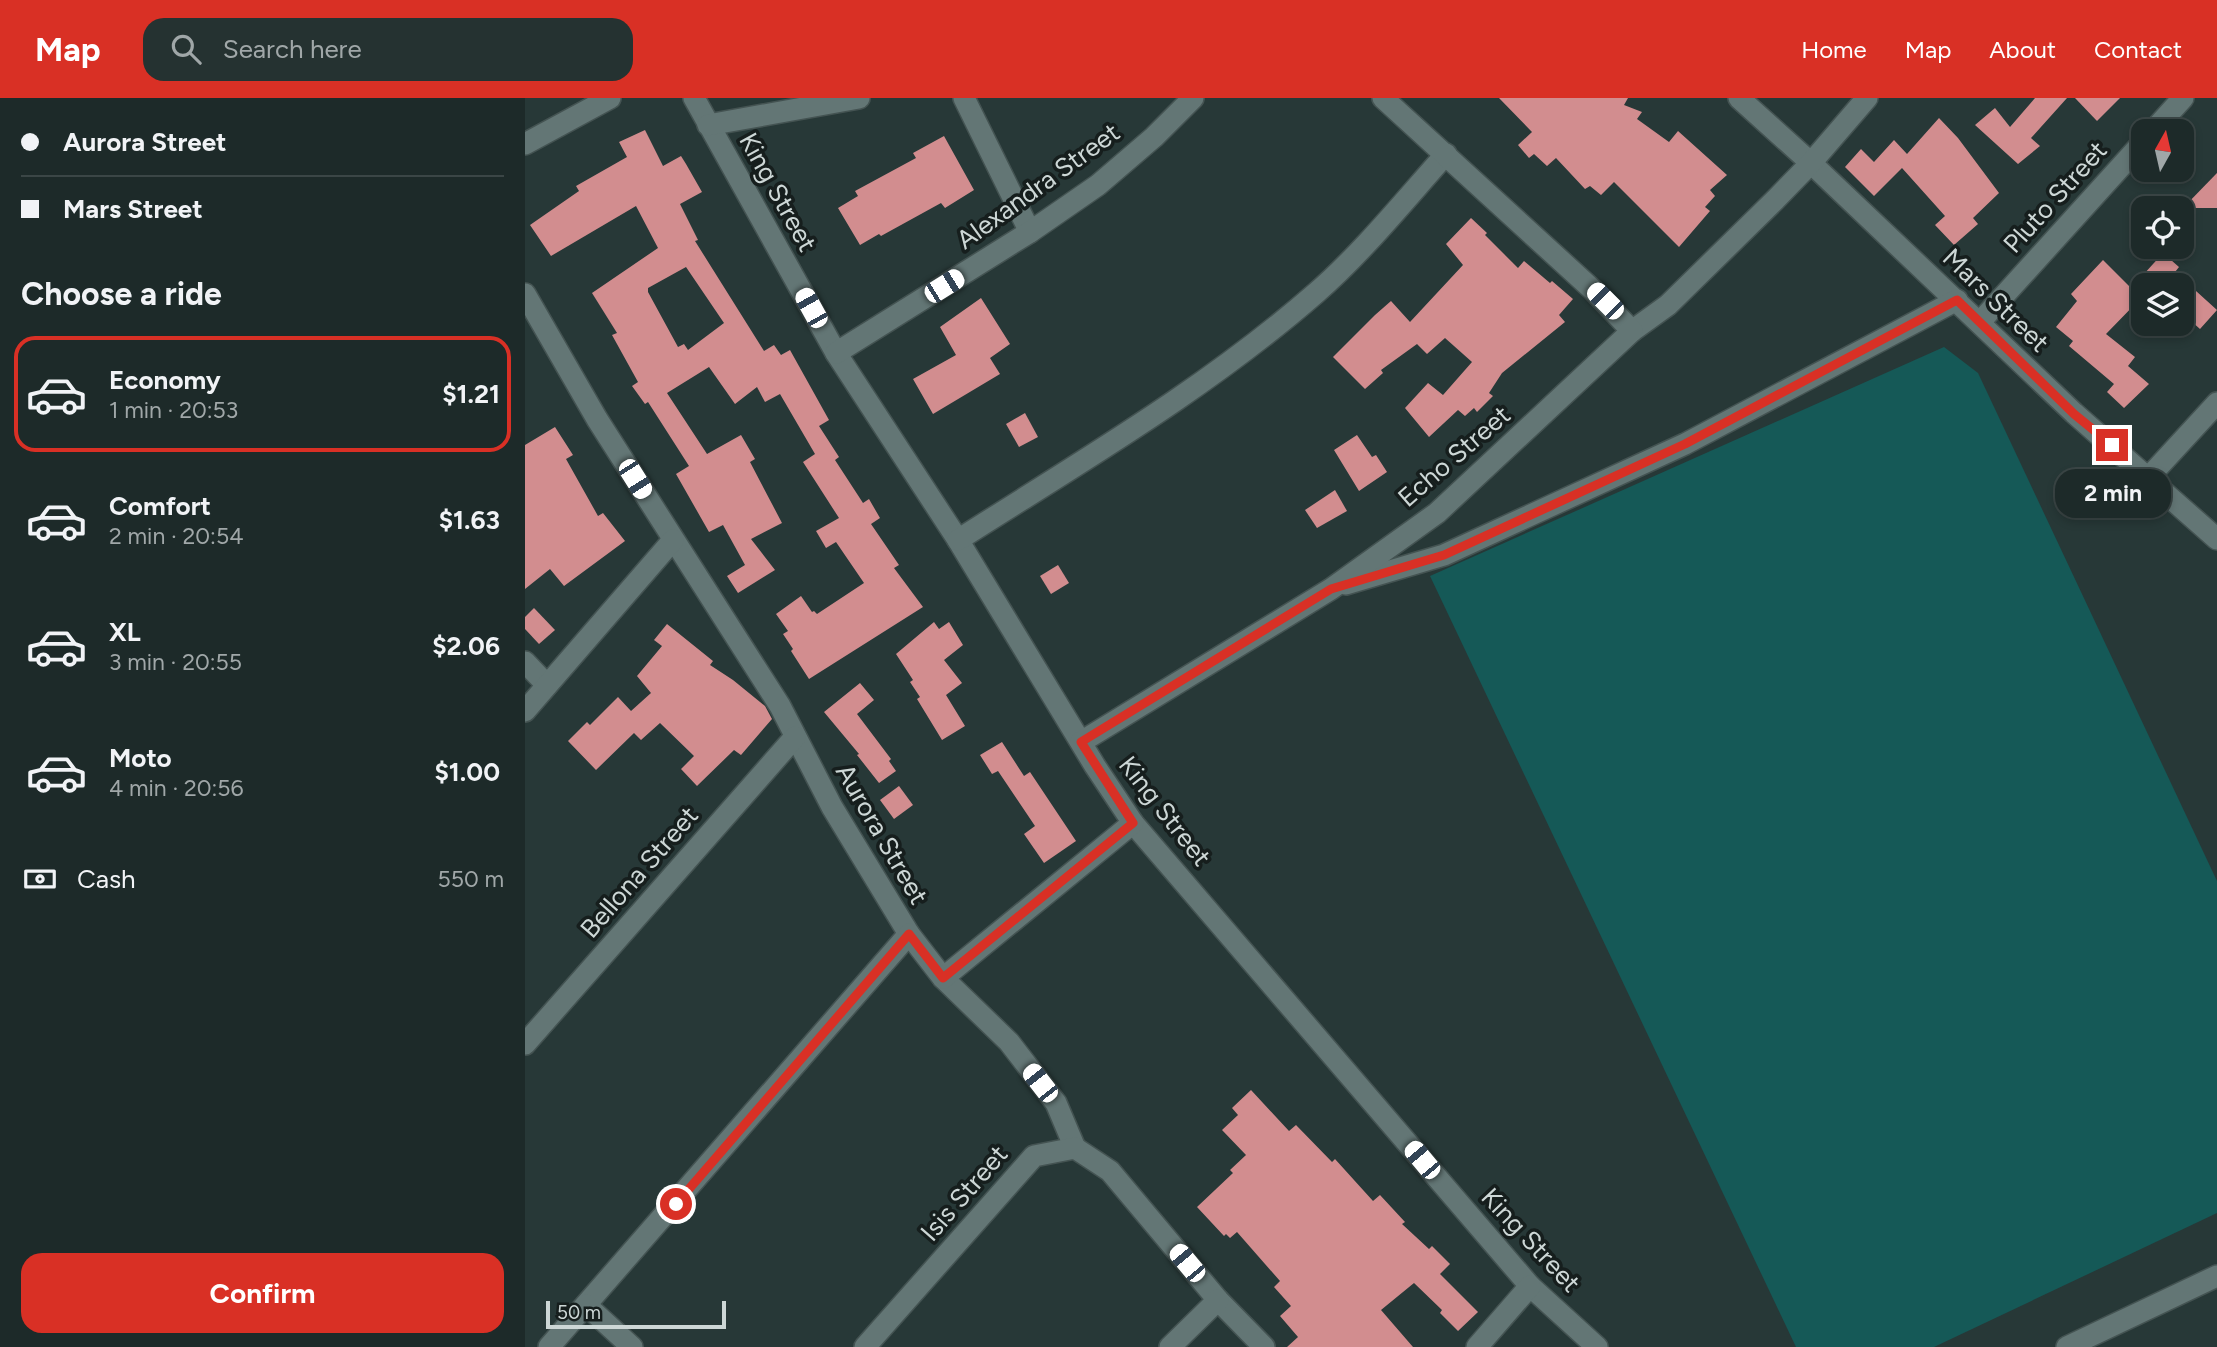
<!DOCTYPE html>
<html lang="en">
<head>
<meta charset="utf-8">
<style>
  :root { --surface:#1d2a29; --page:#253231; --text:#f1f3f6; --muted:#a0a7a8; --line:#3b4646; --accent:#d93025 }
  body { margin:0; font-family:Figtree,sans-serif; background:var(--page); color:var(--text); height:100vh; display:flex; flex-direction:column; font-size:26px; white-space:nowrap }
  * { box-sizing:border-box; margin:0 }
  p { font-size:23px; color:var(--muted) }
  .icon { flex:none; width:38px; height:38px; fill:none; stroke:currentColor; stroke-width:2; stroke-linecap:round; stroke-linejoin:round }
  .map { position:relative; flex:1; overflow:hidden }
  .drawer { display:flex; flex-direction:column; background:var(--surface); width:525px }
  .drawer>* { flex:none }
  .banner { display:grid; align-content:center; height:154px; padding:0 21px; background:var(--surface) }
  .needle { width:46px; rotate:8deg }
  .fabs { position:absolute; left:1606px; top:21px; display:grid; gap:14px }
  .fabs a { display:grid; place-items:center; width:63px; height:63px; border-radius:14px; background:var(--surface); box-shadow:0 4px 10px #0003,0 0 0 2px var(--line); font-size:35px }
  .scale { position:absolute; left:21px; bottom:18px; width:180px; box-sizing:border-box; padding-left:7px; border:4px solid #cdd7d6; border-top:0; font-size:19px; line-height:24px; white-space:nowrap; color:#cdd7d6; -webkit-text-stroke:5px #161e1d; paint-order:stroke }
  .end { position:absolute; width:32px; height:32px; margin:-16px; border:9px solid #d93025; background:#fff; box-shadow:0 0 0 4px #fff }
  .from { border-radius:50% }
  .bubble { position:absolute; height:49px; border-radius:21px; background:var(--surface); box-shadow:0 4px 10px #0003,0 0 0 2px var(--line); font-size:23px; font-weight:700; line-height:49px; text-align:center }
  .car { position:absolute; width:21px; height:42px; margin:-21px -10px; border-radius:9px; box-shadow:0 0 5px 2px #0007; background:linear-gradient(#fff 24%,#345 0 40%,#fff 0 76%,#345 0 86%,#fff 0) }
  .banner b { display:flex; align-items:center; gap:24px; height:66px; font-size:26px }
  .banner b+b { border-top:2px solid var(--line) }
  .banner i { width:18px; height:18px; background:var(--text) }
  ul { padding:0; list-style:none }
  li { display:flex; align-items:center; gap:21px; height:116px; margin:0 14px 10px; padding:0 7px; border:4px solid transparent; border-radius:21px }
  li div { flex:1 }
  li b { display:block; font-size:26px }
  li em { font-style:normal; font-weight:700 }
  li.current { border-color:var(--accent) }
  li>.icon { width:63px; height:63px; stroke-width:1.5 }
  h2 { padding:0 21px; font-size:32px; line-height:84px }
  .pay { display:flex; align-items:center; gap:18px; height:77px; padding:0 21px; font-size:26px }
  .pay p { margin-inline-start:auto }
  .cta { display:flex; gap:14px; margin-top:auto; padding:14px 21px }
  .cta a { flex:1; height:80px; border-radius:21px; background:var(--accent); color:#fff; font-size:28px; font-weight:700; line-height:80px; text-align:center }
  header { display:flex; align-items:center; gap:42px; box-sizing:border-box; height:98px; padding:0 35px; background:var(--accent); color:#fff }
  header strong { font-size:33px }
  nav { display:flex; gap:38px; margin-inline-start:auto; font-size:24px }
  .search { width:490px; height:63px; background:var(--page); display:flex; align-items:center; gap:18px; box-sizing:border-box; padding:0 24px; border-radius:21px; color:var(--muted); font-size:26px }
  main { display:flex; flex:1; min-height:0 }
  .map>svg:first-child { display:block }
  .green { fill:#155957 }
  .building { fill:#d28d8f; fill-rule:evenodd }
  .lines { fill:none; stroke-linecap:round; stroke-linejoin:round }
  .minor-casing { stroke:#445352; stroke-width:24 }
  .minor { stroke:#637675; stroke-width:21 }
  .route { stroke:#d93025; stroke-width:9 }
  .labels { text-anchor:middle; dominant-baseline:central; stroke-width:7; stroke-linejoin:round; paint-order:stroke }
  .street-label { font-size:26px; fill:#cdd7d6; stroke:#161e1d }
</style>
</head>
<body>
<header>
<strong>Map</strong>
<div class="search"><svg class="icon" aria-label="search" viewBox="0 0 24 24"><circle cx="10" cy="10" r="6"/><path d="M15 15l6 6"/></svg>Search here</div>
<nav><a>Home</a><a>Map</a><a>About</a><a>Contact</a></nav>
</header>
<main>
<section class="drawer">
<div class="banner">
<b><i class="from"></i>Aurora Street</b>
<b><i></i>Mars Street</b>
</div>
<h2>Choose a ride</h2>
<ul>
<li class="current"><svg class="icon" aria-label="car" viewBox="0 0 24 24"><path d="M5 17H2v-5l4-1 3-4h7l3 4 3 1v5h-3M9 17h6M6 11h13"/><circle cx="7" cy="17" r="2"/><circle cx="17" cy="17" r="2"/></svg><div><b>Economy</b><p>1 min · 20:53</p></div><em>$1.21</em></li>
<li><svg class="icon" aria-label="car" viewBox="0 0 24 24"><path d="M5 17H2v-5l4-1 3-4h7l3 4 3 1v5h-3M9 17h6M6 11h13"/><circle cx="7" cy="17" r="2"/><circle cx="17" cy="17" r="2"/></svg><div><b>Comfort</b><p>2 min · 20:54</p></div><em>$1.63</em></li>
<li><svg class="icon" aria-label="car" viewBox="0 0 24 24"><path d="M5 17H2v-5l4-1 3-4h7l3 4 3 1v5h-3M9 17h6M6 11h13"/><circle cx="7" cy="17" r="2"/><circle cx="17" cy="17" r="2"/></svg><div><b>XL</b><p>3 min · 20:55</p></div><em>$2.06</em></li>
<li><svg class="icon" aria-label="car" viewBox="0 0 24 24"><path d="M5 17H2v-5l4-1 3-4h7l3 4 3 1v5h-3M9 17h6M6 11h13"/><circle cx="7" cy="17" r="2"/><circle cx="17" cy="17" r="2"/></svg><div><b>Moto</b><p>4 min · 20:56</p></div><em>$1.00</em></li>
</ul>
<div class="pay"><svg class="icon" aria-label="cash" viewBox="0 0 24 24"><path d="M3 7h18v10H3z"/><circle cx="12" cy="12" r="2"/></svg>Cash<p>550 m</p></div>
<div class="cta"><a>Confirm</a></div>
</section>
<div class="map">
<svg width="1692" height="1249" viewBox="0 0 1692 1249">
  <rect width="100%" height="100%" fill="#273837"/>
  <!-- green -->
  <path class="green" d="M 1419,249 L 1453,275 L 1692,783 L 1692,1115 L 1409,1249 L 1271,1249 L 905,478 Z"/>
  <!-- building -->
  <g class="building">
    <path d="M 974,0 L 1103,0 L 1099,7 L 1117,14 L 1112,21 L 1144,44 L 1153,33 L 1202,77 L 1185,92 L 1190,98 L 1180,109 L 1185,113 L 1154,149 L 1089,84 L 1076,97 L 1065,88 L 1060,91 L 1031,60 L 1022,68 L 1009,56 L 1004,60 L 993,47 L 1007,34 Z"/>
    <path d="M 1510,0 L 1542,0 L 1506,40 L 1515,48 L 1493,66 L 1450,27 L 1470,10 L 1485,29 Z"/>
    <path d="M 1550,0 L 1595,0 L 1572,23 Z"/>
    <path d="M 1414,20 L 1433,40 L 1474,95 L 1448,120 L 1453,126 L 1429,147 L 1410,127 L 1420,118 L 1377,70 L 1349,98 L 1320,69 L 1336,51 L 1349,64 L 1369,42 L 1382,56 Z"/>
    <path d="M 120,32 L 138,68 L 156,58 L 161,66 L 177,94 L 155,106 L 173,142 L 170,143 L 239,253 L 249,247 L 256,257 L 265,252 L 304,322 L 294,328 L 314,359 L 310,362 L 338,405 L 344,401 L 355,420 L 346,426 L 374,467 L 369,470 L 398,509 L 284,581 L 266,553 L 268,551 L 258,536 L 263,533 L 251,516 L 276,498 L 287,514 L 289,513 L 292,516 L 339,485 L 311,444 L 301,450 L 291,433 L 314,420 L 278,364 L 290,356 L 255,296 L 240,304 L 232,289 L 210,306 L 184,269 L 142,295 L 182,356 L 216,337 L 230,361 L 225,364 L 257,425 L 226,441 L 250,472 L 213,495 L 202,478 L 220,467 L 198,427 L 184,434 L 151,376 L 164,368 L 123,304 L 120,306 L 107,288 L 113,284 L 87,237 L 92,235 L 67,195 L 133,150 L 111,108 L 26,158 L 5,127 L 54,93 L 51,88 L 102,59 L 94,44 ZM 161,169 L 199,225 L 163,252 L 159,246 L 153,249 L 123,194 L 123,190 Z"/>
    <path d="M 419,38 L 449,92 L 420,110 L 416,105 L 356,138 L 354,136 L 335,147 L 313,110 L 333,98 L 330,93 L 391,60 L 388,55 Z"/>
    <path d="M 1692,75 L 1692,110 L 1658,110 Z"/>
    <path d="M 946,120 L 962,135 L 960,137 L 993,170 L 999,163 L 1025,185 L 1027,183 L 1048,201 L 1034,217 L 1040,224 L 977,275 L 964,295 L 968,298 L 952,314 L 949,310 L 940,318 L 933,312 L 904,339 L 880,310 L 903,285 L 918,297 L 947,264 L 920,240 L 902,256 L 892,246 L 856,272 L 858,275 L 840,291 L 808,259 L 850,217 L 866,203 L 885,224 L 938,167 L 921,146 Z"/>
    <path d="M 1638,155 L 1654,169 L 1650,174 L 1692,212 L 1675,231 L 1657,215 L 1657,187 L 1609,187 Z"/>
    <path d="M 1578,162 L 1616,200 L 1581,236 L 1610,259 L 1603,268 L 1624,286 L 1599,310 L 1582,294 L 1589,286 L 1544,248 L 1548,243 L 1531,229 L 1552,203 L 1546,196 Z"/>
    <path d="M 456,200 L 485,246 L 465,260 L 475,276 L 408,316 L 388,281 L 431,257 L 415,229 Z"/>
    <path d="M 500,315 L 513,339 L 494,349 L 481,326 Z"/>
    <path d="M 30,329 L 48,357 L 41,361 L 73,418 L 78,415 L 100,443 L 39,488 L 25,471 L 0,491 L 0,347 Z"/>
    <path d="M 832,337 L 847,359 L 851,357 L 862,374 L 834,393 L 809,352 Z"/>
    <path d="M 810,392 L 822,413 L 792,430 L 780,412 Z"/>
    <path d="M 533,467 L 544,485 L 526,496 L 515,478 Z"/>
    <path d="M 9,510 L 30,532 L 14,546 L 0,531 L 0,519 Z"/>
    <path d="M 409,524 L 414,531 L 424,524 L 438,547 L 419,562 L 437,585 L 421,597 L 440,628 L 417,642 L 392,601 L 395,599 L 385,584 L 388,582 L 371,556 Z"/>
    <path d="M 142,526 L 188,563 L 185,567 L 208,582 L 240,608 L 247,621 L 216,657 L 209,652 L 172,688 L 156,671 L 169,658 L 135,625 L 116,642 L 109,635 L 71,672 L 43,643 L 62,624 L 65,627 L 93,599 L 106,613 L 126,595 L 112,578 L 137,548 L 129,542 Z"/>
    <path d="M 335,585 L 349,602 L 332,616 L 366,661 L 364,663 L 371,673 L 354,685 L 332,657 L 334,656 L 299,614 Z"/>
    <path d="M 477,644 L 499,678 L 505,674 L 551,743 L 519,765 L 499,736 L 510,728 L 473,673 L 467,676 L 455,657 Z"/>
    <path d="M 374,688 L 388,707 L 369,721 L 355,702 Z"/>
    <path d="M 726,992 L 764,1033 L 771,1027 L 807,1064 L 810,1061 L 848,1103 L 855,1097 L 880,1124 L 877,1126 L 904,1151 L 907,1148 L 925,1166 L 915,1176 L 953,1214 L 933,1233 L 915,1215 L 917,1212 L 889,1185 L 856,1212 L 888,1249 L 762,1249 L 773,1239 L 755,1218 L 766,1208 L 749,1189 L 755,1183 L 712,1134 L 705,1140 L 701,1136 L 699,1138 L 672,1109 L 708,1075 L 705,1072 L 721,1057 L 697,1032 L 713,1017 L 707,1010 Z"/>
  </g>
  <g class="lines">
    <!-- minor casing -->
    <g class="minor-casing">
      <g id="minor">
        <path d="M 169,0 L 311,255 L 433,442 L 570,668 L 608,725 L 1005,1188 L 1072,1249"/>
        <path d="M 439,0 L 505,134"/>
        <path d="M 1214,0 L 1286,65 L 1549,315 L 1692,441"/>
        <path d="M 183,27 L 334,0"/>
        <path d="M 1628,33 L 1658,0"/>
        <path d="M 0,46 L 85,0"/>
        <path d="M 0,196 L 72,321 L 255,608 L 307,709 L 384,836 L 24,1249"/>
        <path d="M 1455,224 L 1619,43"/>
        <path d="M 1107,233 L 1143,207 L 1250,102 L 1286,65 L 1342,0"/>
        <path d="M 311,255 L 505,134 L 573,87 L 629,39 L 668,0"/>
        <path d="M 1624,379 L 1692,305"/>
        <path d="M 433,442 C 555,364 681,291 791,195 C 837,155 880,102 921,56"/>
        <path d="M 821,486 L 919,457 L 1160,346 L 1432,202"/>
        <path d="M 0,564 L 22,587"/>
        <path d="M 0,613 L 148,442"/>
        <path d="M 556,644 L 806,491 L 912,415 L 1107,233 L 1068,192 L 858,0"/>
        <path d="M 384,836 L 418,880 L 484,944 L 531,1005 L 550,1050"/>
        <path d="M 418,880 L 608,725"/>
        <path d="M 0,946 L 270,639"/>
        <path d="M 61,1207 L 107,1249"/>
        <path d="M 340,1249 L 509,1058 L 550,1050 L 585,1073 L 693,1202 L 739,1249"/>
        <path d="M 645,1249 L 693,1202"/>
        <path d="M 952,1249 L 1005,1188"/>
        <path d="M 1542,1249 L 1692,1178"/>
      </g>
    </g>
    <!-- minor -->
    <use href="#minor" class="minor"/>
  </g>
  <g class="lines">
    <!-- route -->
    <path class="route" d="M 151,1106 L 384,836 L 418,880 L 608,725 L 556,644 L 806,491 L 919,457 L 1160,346 L 1432,202 L 1549,316 L 1587,347"/>
  </g>
  <g class="labels">
    <!-- street labels -->
    <g class="street-label">
      <text transform="translate(513 88) rotate(-36)">Alexandra Street</text>
      <text transform="translate(253 94) rotate(61)">King Street</text>
      <text transform="translate(1530 99) rotate(-48)">Pluto Street</text>
      <text transform="translate(1471 202) rotate(44)">Mars Street</text>
      <text transform="translate(929 358) rotate(-41)">Echo Street</text>
      <text transform="translate(640 713) rotate(52)">King Street</text>
      <text transform="translate(357 736) rotate(60)">Aurora Street</text>
      <text transform="translate(114 774) rotate(-49)">Bellona Street</text>
      <text transform="translate(439 1095) rotate(-49)">Isis Street</text>
      <text transform="translate(1006 1142) rotate(47)">King Street</text>
    </g>
  </g>
</svg>
<div class="fabs">
<a><svg class="needle" viewBox="-14 -14 28 28"><path d="M0-13l5 13h-10z" fill="#e53935"/><path d="M0 13l5-13h-10z" fill="#a0a7a8"/></svg></a>
<a><svg class="icon" aria-label="locate" viewBox="0 0 24 24"><circle cx="12" cy="12" r="6"/><path d="M12 2v4M12 18v4M2 12h4M18 12h4"/></svg></a>
<a><svg class="icon" aria-label="layers" viewBox="0 0 24 24"><path d="M12 4l9 5-9 5-9-5zM3 14l9 5 9-5"/></svg></a>
</div>
<div class="scale">50 m</div>
<i class="end from" style="left:151px;top:1106px"></i>
<i class="end" style="left:1587px;top:347px"></i>
<div class="bubble" style="left:1530px;top:371px;width:116px">2 min</div>
<i class="car" style="left:419px;top:188px;rotate:58deg"></i>
<i class="car" style="left:1080px;top:203px;rotate:315deg"></i>
<i class="car" style="left:286px;top:210px;rotate:331deg"></i>
<i class="car" style="left:110px;top:381px;rotate:148deg"></i>
<i class="car" style="left:515px;top:985px;rotate:322deg"></i>
<i class="car" style="left:897px;top:1062px;rotate:320deg"></i>
<i class="car" style="left:662px;top:1165px;rotate:320deg"></i>
</div>
</main>
</body>
</html>
